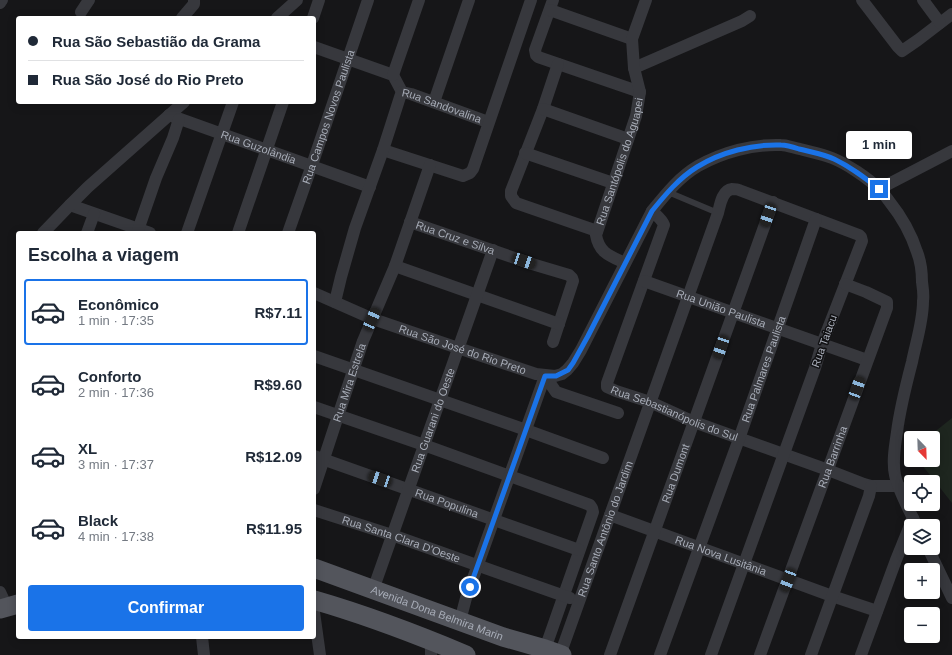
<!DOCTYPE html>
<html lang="pt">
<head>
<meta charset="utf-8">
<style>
  :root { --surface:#fff; --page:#f6f6f7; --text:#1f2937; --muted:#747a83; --line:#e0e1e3; --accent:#1a73e8 }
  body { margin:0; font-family:Arial,sans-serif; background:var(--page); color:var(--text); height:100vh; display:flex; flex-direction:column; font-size:15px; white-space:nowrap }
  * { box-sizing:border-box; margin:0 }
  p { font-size:13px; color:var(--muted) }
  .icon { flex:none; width:22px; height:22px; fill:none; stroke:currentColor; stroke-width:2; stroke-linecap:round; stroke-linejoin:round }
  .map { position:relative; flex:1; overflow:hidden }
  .sheet { position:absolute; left:16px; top:231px; width:300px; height:408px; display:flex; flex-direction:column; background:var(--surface); border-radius:4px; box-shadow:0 2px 10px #0003 }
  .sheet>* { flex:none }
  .guide { position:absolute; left:16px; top:16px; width:300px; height:88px; border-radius:4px; box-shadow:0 2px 10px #0003; display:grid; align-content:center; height:88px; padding:0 12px; background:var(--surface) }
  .needle { width:26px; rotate:157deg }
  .buttons { position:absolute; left:904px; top:431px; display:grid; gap:8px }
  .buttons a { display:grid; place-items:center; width:36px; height:36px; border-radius:4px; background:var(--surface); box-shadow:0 2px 10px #0003; font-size:20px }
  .end { position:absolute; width:18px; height:18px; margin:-9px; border:5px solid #1a73e8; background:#fff; box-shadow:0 0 0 2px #fff }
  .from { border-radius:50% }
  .bubble { position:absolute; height:28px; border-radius:4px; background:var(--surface); box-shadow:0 2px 10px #0003; font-size:13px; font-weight:700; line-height:28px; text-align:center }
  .car { position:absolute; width:12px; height:24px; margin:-12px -6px; border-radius:5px; box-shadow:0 0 3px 1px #0007; background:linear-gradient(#222 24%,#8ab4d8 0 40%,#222 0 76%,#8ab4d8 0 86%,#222 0) }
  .guide b { display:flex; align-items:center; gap:14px; height:38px; font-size:15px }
  .guide b+b { border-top:1px solid var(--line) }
  .guide i { width:10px; height:10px; background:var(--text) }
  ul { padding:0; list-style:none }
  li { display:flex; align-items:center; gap:12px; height:66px; margin:0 8px 6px; padding:0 4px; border:2px solid transparent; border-radius:4px }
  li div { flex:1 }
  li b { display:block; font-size:15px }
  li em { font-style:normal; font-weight:700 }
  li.active { border-color:var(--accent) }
  li>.icon { width:36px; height:36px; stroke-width:1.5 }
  h2 { padding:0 12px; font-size:18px; line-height:48px }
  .button { display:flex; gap:8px; margin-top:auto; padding:8px 12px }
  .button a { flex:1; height:46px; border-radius:4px; background:var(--accent); color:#fff; font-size:16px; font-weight:700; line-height:46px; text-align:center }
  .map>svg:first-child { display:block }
  .park { fill:#1e261f }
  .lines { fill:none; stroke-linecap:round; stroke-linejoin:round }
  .service { stroke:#37383d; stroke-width:6 }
  .minor { stroke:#37383d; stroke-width:12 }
  .primary { stroke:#53555c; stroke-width:19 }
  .route { stroke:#1a73e8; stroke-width:5 }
  .labels { text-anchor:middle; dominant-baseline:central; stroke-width:3; stroke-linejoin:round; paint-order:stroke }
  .street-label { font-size:11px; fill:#a8adb8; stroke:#111113 }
</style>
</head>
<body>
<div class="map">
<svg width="952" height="655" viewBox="0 0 952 655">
  <rect width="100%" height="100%" fill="#161618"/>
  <!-- park -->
  <path class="park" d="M 952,418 L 952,503 L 918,460 L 933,460 L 933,438 L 927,438 Z"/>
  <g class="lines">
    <!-- service -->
    <path class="service" d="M 668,192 L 718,213"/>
    <!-- minor -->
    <g class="minor">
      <path d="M 553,0 L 535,50 L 536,55 L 538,57 L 640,92"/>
      <path d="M 862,0 L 898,47 L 902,51 L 918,40 L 952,14"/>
      <path d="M 923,0 L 940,23"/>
      <path d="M 0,3 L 2,0"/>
      <path d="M 550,10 L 632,39"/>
      <path d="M 81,12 L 89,0"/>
      <path d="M 182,18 L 194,4 L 194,0"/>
      <path d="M 277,18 L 297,0"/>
      <path d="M 313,18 L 319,0"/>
      <path id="s1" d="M 314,47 L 393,75 L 402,92 L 411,94 L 488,122"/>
      <path d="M 558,64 L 543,109 L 511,191 L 511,196 L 516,203 L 597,231"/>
      <path d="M 634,68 L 742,21 L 750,16"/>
      <path d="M 393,75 L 419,0"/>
      <path d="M 434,102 L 469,0"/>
      <path d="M 543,109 L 628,139"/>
      <path id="s2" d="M 169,115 L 370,187"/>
      <path d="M 383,150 L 463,176 L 470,173 L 473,169 L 531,0"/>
      <path d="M 525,153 L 613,183"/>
      <path d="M 879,189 L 952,151"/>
      <path d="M 70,205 L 150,233"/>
      <path id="s3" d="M 652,211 C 656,215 662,219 664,225 L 607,383 L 607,387 L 616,391 L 650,402 L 694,422 L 828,470 L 864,484 L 871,486 L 899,486"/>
      <path id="s4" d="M 410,222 L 532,264 L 569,275 L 572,278 L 573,281 L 553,342"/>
      <path d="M 43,233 L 70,205 L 88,187 L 184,102"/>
      <path d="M 87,233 L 94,214"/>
      <path d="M 137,233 L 156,178 L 173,138 L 179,119"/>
      <path d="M 187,233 L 233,102"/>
      <path d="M 238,233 L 283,102"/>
      <path id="s5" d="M 288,233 L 312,165 L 368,0"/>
      <path id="s6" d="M 625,263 C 610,256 599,253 596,235 L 636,116 L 640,92 L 634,68 L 632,39 L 646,0"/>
      <path d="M 395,266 L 559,324"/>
      <path id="s7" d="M 644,281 L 867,360"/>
      <path id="s8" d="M 314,293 L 373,319 L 458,348 L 536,374 L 555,376 L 562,374 L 567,370 L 573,363 L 581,350 L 652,211 C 665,195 679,177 698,166 C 723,152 753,144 781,145 C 787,145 794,148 800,149 C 811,152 822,154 832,158 C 847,164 868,178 879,189 C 883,192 886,197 889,201 C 901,216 911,233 917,252 C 921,262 922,272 922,282 C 923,289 924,295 923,301 C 923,322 916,342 912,362 C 906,385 900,408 897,432 C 895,446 892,461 895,475 C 898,490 910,512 917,526"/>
      <path d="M 335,302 L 341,277 L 355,228 L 383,150 L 400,97 L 402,92"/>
      <path d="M 314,356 L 526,430 L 603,458"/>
      <path d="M 545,376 L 556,392 L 618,413"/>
      <path d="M 314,407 L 424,445 L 590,505 L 592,508 L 593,512 L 545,649"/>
      <path id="s9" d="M 314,456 L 579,550"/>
      <path id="s10" d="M 314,489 L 338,416 L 363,341 L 395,266 L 430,165"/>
      <path id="s11" d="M 314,510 L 392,535 L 570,598"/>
      <path id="s12" d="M 610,515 L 832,596 L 877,611"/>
      <path d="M 928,548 L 952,598"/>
      <path id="s13" d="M 373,590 L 493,250"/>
      <path d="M 0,592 L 7,607"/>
      <path d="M 314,612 L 320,655"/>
      <path d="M 460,621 L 466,598 L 545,376"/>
      <path d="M 202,637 L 204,655"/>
      <path d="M 431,640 L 431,655"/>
      <path id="s14" d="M 560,655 L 718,213 C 720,205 722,190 732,189 C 734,189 737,189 739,190 L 859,235 L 861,237 L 862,241 L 822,344 L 815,368 L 711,655"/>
      <path id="s15" d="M 610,655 L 773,202"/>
      <path id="s16" d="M 660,655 L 739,439 L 816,219"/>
      <path id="s17" d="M 760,655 L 887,308 L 887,302 L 866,292 L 845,284"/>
      <path d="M 811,655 L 869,496 L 871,486"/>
      <path d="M 861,655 L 896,560 L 913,518"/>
    </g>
    <!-- primary -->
    <g class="primary">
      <path id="s18" d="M 314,568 L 503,637 L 545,649 L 562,655"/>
      <path d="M 314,600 C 366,615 416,634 466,655"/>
      <path d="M 0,609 L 18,604"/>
    </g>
  </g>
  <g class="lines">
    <!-- route -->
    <path class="route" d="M 470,587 L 545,376 L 556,376 L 568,370 L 573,363 L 588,336 L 652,211 C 665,195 679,178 697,167 C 721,152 753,144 781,145 C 787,145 793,147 799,149 C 811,152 823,154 834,159 C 851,167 865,178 879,189"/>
  </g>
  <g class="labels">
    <!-- street labels -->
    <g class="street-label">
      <text stroke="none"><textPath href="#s1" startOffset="145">Rua Sandovalina</textPath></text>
      <text stroke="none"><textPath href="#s5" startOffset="123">Rua Campos Novos Paulista</textPath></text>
      <text stroke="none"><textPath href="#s2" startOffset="95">Rua Guzolândia</textPath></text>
      <text stroke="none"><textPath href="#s6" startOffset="120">Rua Santópolis do Aguapei</textPath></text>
      <text stroke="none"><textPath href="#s4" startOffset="48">Rua Cruz e Silva</textPath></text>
      <text stroke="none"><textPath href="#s7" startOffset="82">Rua União Paulista</textPath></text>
      <text transform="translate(824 341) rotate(-70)">Rua Taiacu</text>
      <text stroke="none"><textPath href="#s8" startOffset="159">Rua São José do Rio Preto</textPath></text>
      <text stroke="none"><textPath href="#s16" startOffset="304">Rua Palmares Paulista</textPath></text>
      <text stroke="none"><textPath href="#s10" startOffset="112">Rua Mira Estrela</textPath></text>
      <text stroke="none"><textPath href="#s3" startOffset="263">Rua Sebastianópolis do Sul</textPath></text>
      <text stroke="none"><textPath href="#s13" startOffset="180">Rua Guarani do Oeste</textPath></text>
      <text stroke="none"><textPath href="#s17" startOffset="211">Rua Barrinha</textPath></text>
      <text stroke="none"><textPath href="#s15" startOffset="193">Rua Dumont</textPath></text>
      <text stroke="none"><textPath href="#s9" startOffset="141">Rua Populina</textPath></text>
      <text stroke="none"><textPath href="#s14" startOffset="134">Rua Santo Antônio do Jardim</textPath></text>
      <text stroke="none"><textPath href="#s11" startOffset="92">Rua Santa Clara D'Oeste</textPath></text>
      <text stroke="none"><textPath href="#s12" startOffset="118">Rua Nova Lusitânia</textPath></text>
      <text stroke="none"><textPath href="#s18" startOffset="131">Avenida Dona Belmira Marin</textPath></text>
    </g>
  </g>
</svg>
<div class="buttons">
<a><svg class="needle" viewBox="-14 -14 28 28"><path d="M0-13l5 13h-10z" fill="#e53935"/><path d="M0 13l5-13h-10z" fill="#747a83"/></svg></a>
<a><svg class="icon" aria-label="locate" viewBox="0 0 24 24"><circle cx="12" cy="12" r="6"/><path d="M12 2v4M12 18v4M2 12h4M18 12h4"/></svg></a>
<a><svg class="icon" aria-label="layers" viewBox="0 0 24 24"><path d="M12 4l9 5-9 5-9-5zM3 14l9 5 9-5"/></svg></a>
<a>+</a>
<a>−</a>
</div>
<i class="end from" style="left:470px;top:587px"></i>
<i class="end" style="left:879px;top:189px"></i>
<div class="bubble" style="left:846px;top:131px;width:66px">1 min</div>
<i class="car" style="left:768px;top:215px;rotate:199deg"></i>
<i class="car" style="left:524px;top:261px;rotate:109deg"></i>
<i class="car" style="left:372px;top:319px;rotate:24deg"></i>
<i class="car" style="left:721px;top:347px;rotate:199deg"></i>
<i class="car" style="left:857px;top:388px;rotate:20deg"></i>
<i class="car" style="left:380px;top:479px;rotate:289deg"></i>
<i class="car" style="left:788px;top:580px;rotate:201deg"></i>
<div class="guide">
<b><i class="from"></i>Rua São Sebastião da Grama</b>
<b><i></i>Rua São José do Rio Preto</b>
</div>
<section class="sheet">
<h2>Escolha a viagem</h2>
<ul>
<li class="active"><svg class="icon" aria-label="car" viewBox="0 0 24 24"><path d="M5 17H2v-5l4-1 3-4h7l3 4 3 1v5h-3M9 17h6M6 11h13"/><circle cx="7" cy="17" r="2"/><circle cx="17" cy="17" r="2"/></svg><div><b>Econômico</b><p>1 min · 17:35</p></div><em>R$7.11</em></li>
<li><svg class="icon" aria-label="car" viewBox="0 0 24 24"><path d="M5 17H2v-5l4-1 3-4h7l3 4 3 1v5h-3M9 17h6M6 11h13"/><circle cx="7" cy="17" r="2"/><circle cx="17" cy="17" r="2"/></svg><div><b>Conforto</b><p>2 min · 17:36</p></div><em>R$9.60</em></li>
<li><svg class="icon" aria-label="car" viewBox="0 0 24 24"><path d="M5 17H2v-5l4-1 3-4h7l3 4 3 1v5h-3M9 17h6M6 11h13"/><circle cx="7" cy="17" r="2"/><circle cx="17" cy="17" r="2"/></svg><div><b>XL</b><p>3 min · 17:37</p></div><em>R$12.09</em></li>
<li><svg class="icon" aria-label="car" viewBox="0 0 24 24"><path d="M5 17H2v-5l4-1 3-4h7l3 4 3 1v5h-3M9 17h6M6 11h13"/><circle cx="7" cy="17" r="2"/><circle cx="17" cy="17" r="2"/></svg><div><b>Black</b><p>4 min · 17:38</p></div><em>R$11.95</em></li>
</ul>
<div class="button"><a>Confirmar</a></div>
</section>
</div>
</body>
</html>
